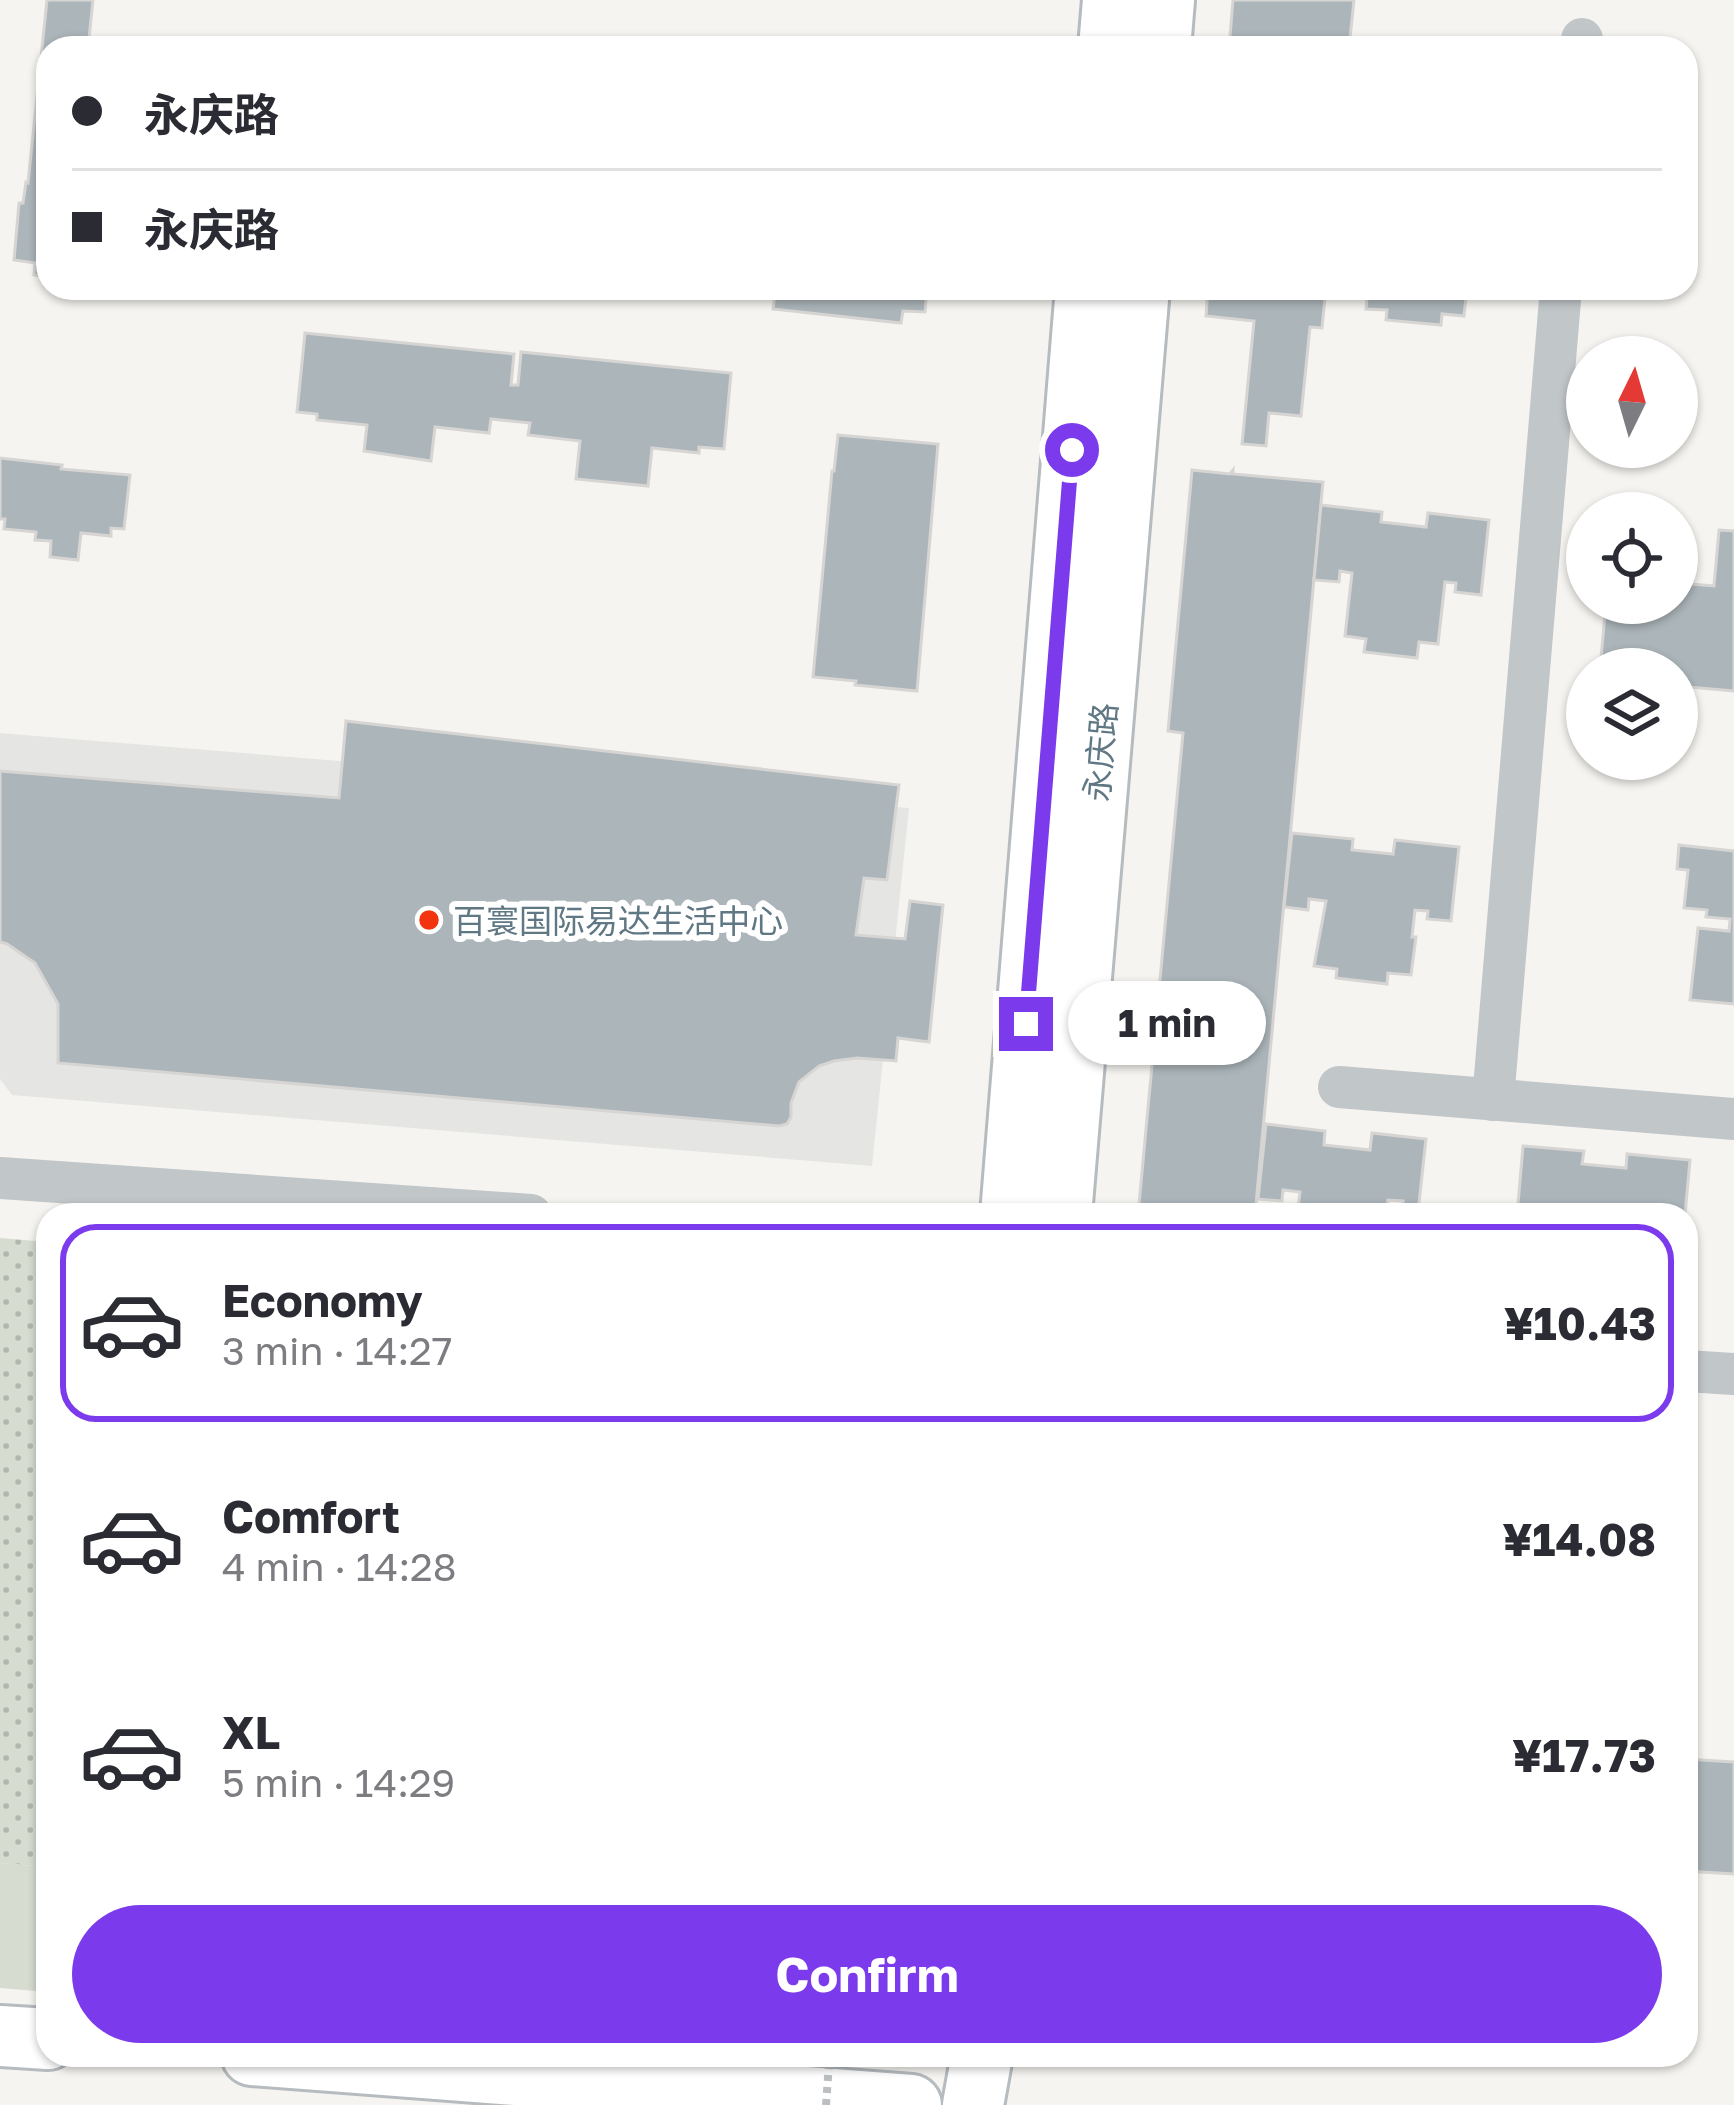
<!DOCTYPE html>
<html lang="en">
<head>
<meta charset="utf-8">
<style>
  :root { --surface:#fff; --page:#f7f7f7; --text:#2b2b33; --muted:#7c7c81; --line:#e1e1e2; --accent:#7c3aed }
  body { margin:0; font-family:"Golos Text","Noto Sans SC",sans-serif; background:var(--page); color:var(--text); height:100vh; display:flex; flex-direction:column; font-size:45px; white-space:nowrap }
  * { box-sizing:border-box; margin:0 }
  p { font-size:39px; color:var(--muted) }
  .icon { flex:none; width:66px; height:66px; fill:none; stroke:currentColor; stroke-width:2; stroke-linecap:round; stroke-linejoin:round }
  .map { position:relative; flex:1; overflow:hidden }
  .panel { position:absolute; left:36px; top:1203px; width:1662px; height:864px; display:flex; flex-direction:column; background:var(--surface); border-radius:36px; box-shadow:0 3px 9px #0004 }
  .panel>* { flex:none }
  .banner { position:absolute; left:36px; top:36px; width:1662px; height:264px; border-radius:36px; box-shadow:0 3px 9px #0004; display:grid; align-content:center; height:264px; padding:0 36px; background:var(--surface) }
  .needle { width:78px; rotate:5deg }
  .fabs { position:absolute; left:1566px; top:336px; display:grid; gap:24px }
  .fabs a { display:grid; place-items:center; width:132px; height:132px; border-radius:50%; background:var(--surface); box-shadow:0 3px 9px #0004; font-size:60px }
  .end { position:absolute; width:54px; height:54px; margin:-27px; border:15px solid #7c3aed; background:#fff; box-shadow:0 0 0 6px #fff }
  .from { border-radius:50% }
  .bubble { position:absolute; height:84px; border-radius:42px; background:var(--surface); box-shadow:0 3px 9px #0004; font-size:39px; font-weight:700; line-height:84px; text-align:center }
  .banner b { display:flex; align-items:center; gap:42px; height:114px; font-size:45px }
  .banner b+b { border-top:3px solid var(--line) }
  .banner i { width:30px; height:30px; background:var(--text) }
  ul { padding:21px 0 0; list-style:none }
  li { display:flex; align-items:center; gap:36px; height:198px; margin:0 24px 18px; padding:0 12px; border:6px solid transparent; border-radius:36px }
  li div { flex:1 }
  li b { display:block; font-size:45px }
  li em { font-style:normal; font-weight:700 }
  li.selected { border-color:var(--accent) }
  li>.icon { width:108px; height:108px; stroke-width:1.5 }
  .cta { display:flex; gap:24px; margin-top:auto; padding:24px 36px }
  .cta a { flex:1; height:138px; border-radius:72px; background:var(--accent); color:#fff; font-size:48px; font-weight:700; line-height:138px; text-align:center }
  .map>svg:first-child { display:block }
  .built { fill:#e5e6e3 }
  .grass { fill:url(#grass-dots) }
  .park { fill:#d6dcd0 }
  .building { fill:#acb6ba; stroke:#d6d5d3; stroke-width:3 }
  .lines { fill:none; stroke-linecap:round; stroke-linejoin:round }
  .secondary-casing { stroke:#b5bbbf; stroke-width:66 }
  .street { stroke:#c1c6c9; stroke-width:42 }
  .secondary { stroke:#fff; stroke-width:60 }
  .path-bridge { stroke:#bcbfc1; stroke-width:8; stroke-dasharray:6 6; stroke-linecap:butt }
  .route { stroke:#7c3aed; stroke-width:15 }
  .poi-dot { fill:#f33411; stroke:#fff; stroke-width:4.5 }
  .labels { text-anchor:middle; dominant-baseline:central; stroke-width:12; stroke-linejoin:round; paint-order:stroke }
  .street-label { font-size:33px; fill:#607784; stroke:#fff }
  .poi-label { font-size:33px; fill:#607784; stroke:#fff; text-anchor:start }
</style>
</head>
<body>
<div class="map">
<svg width="1734" height="2105" viewBox="0 0 1734 2105">
  <defs>
    <pattern id="grass-dots" width="8" height="8" patternUnits="userSpaceOnUse" patternTransform="scale(3)"><rect width="8" height="8" fill="#d6dcd0"/><path d="M2 2h.1M6 6h.1" fill="none" stroke="#b1b7ae" stroke-width="1.8" stroke-linecap="round"/></pattern>
  </defs>
  <rect width="100%" height="100%" fill="#f5f4f0"/>
  <!-- built -->
  <path class="built" d="M 0,733 L 909,808 L 872,1166 L 12,1095 L 0,1079 Z"/>
  <!-- grass -->
  <path class="grass" d="M 0,1238 L 48,1242 L 48,1867 L 0,1863 Z"/>
  <!-- park -->
  <path class="park" d="M 0,1863 L 48,1867 L 48,1992 L 0,1988 Z"/>
  <!-- building -->
  <g class="building">
    <path d="M 47,0 L 93,0 L 88,48 L 48,48 L 48,277 L 34,275 L 35,263 L 14,260 L 19,203 L 23,203 L 26,182 L 28,183 Z"/>
    <path d="M 1233,0 L 1354,0 L 1349,48 L 1229,48 Z"/>
    <path d="M 776,288 L 927,288 L 925,312 L 903,311 L 901,323 L 773,309 Z"/>
    <path d="M 1208,288 L 1326,288 L 1322,328 L 1310,327 L 1301,416 L 1269,413 L 1266,446 L 1242,444 L 1254,321 L 1206,316 Z"/>
    <path d="M 1368,288 L 1467,288 L 1464,316 L 1442,314 L 1441,325 L 1386,320 L 1387,310 L 1366,309 Z"/>
    <path d="M 305,333 L 514,354 L 511,385 L 518,385 L 521,352 L 731,373 L 724,449 L 699,447 L 699,453 L 652,448 L 648,486 L 576,479 L 580,441 L 528,435 L 530,423 L 491,419 L 489,433 L 435,427 L 431,461 L 364,451 L 367,425 L 317,420 L 317,414 L 297,412 Z"/>
    <path d="M 838,435 L 938,444 L 917,691 L 855,685 L 856,681 L 813,677 L 832,471 L 834,471 Z"/>
    <path d="M 0,458 L 62,465 L 61,469 L 130,475 L 124,529 L 111,528 L 111,536 L 81,533 L 78,560 L 50,557 L 51,541 L 35,540 L 36,532 L 4,529 L 5,519 L 0,519 Z"/>
    <path d="M 1192,470 L 1230,474 L 1233,470 L 1233,474 L 1323,482 L 1255,1215 L 1138,1215 L 1183,733 L 1168,731 Z"/>
    <path d="M 1321,505 L 1382,512 L 1381,522 L 1426,527 L 1428,513 L 1489,520 L 1481,595 L 1455,592 L 1456,583 L 1445,582 L 1438,644 L 1419,642 L 1417,658 L 1364,652 L 1366,639 L 1345,636 L 1352,573 L 1340,571 L 1339,582 L 1314,580 Z"/>
    <path d="M 1719,530 L 1734,531 L 1734,691 L 1677,686 L 1677,669 L 1600,669 L 1606,603 L 1677,603 L 1677,583 L 1714,586 Z"/>
    <path d="M 346,721 L 899,785 L 887,880 L 864,878 L 856,935 L 905,939 L 910,901 L 943,905 L 929,1042 L 898,1038 L 896,1061 L 857,1058 L 834,1061 L 819,1066 L 799,1082 L 791,1103 L 791,1117 L 787,1124 L 779,1126 L 58,1063 L 58,1004 L 35,963 L 7,944 L 0,942 L 0,771 L 339,798 Z"/>
    <path d="M 1292,833 L 1353,839 L 1352,850 L 1393,854 L 1395,840 L 1459,847 L 1451,921 L 1427,919 L 1428,911 L 1415,910 L 1412,937 L 1416,937 L 1411,975 L 1388,973 L 1387,984 L 1336,978 L 1337,969 L 1314,966 L 1326,901 L 1309,899 L 1308,910 L 1284,907 Z"/>
    <path d="M 1679,845 L 1734,851 L 1734,1004 L 1690,1000 L 1698,928 L 1729,931 L 1730,919 L 1706,917 L 1707,910 L 1684,908 L 1688,870 L 1677,869 Z"/>
    <path d="M 1266,1124 L 1325,1131 L 1324,1145 L 1370,1150 L 1372,1133 L 1426,1139 L 1418,1212 L 1402,1210 L 1403,1201 L 1388,1200 L 1387,1215 L 1297,1215 L 1300,1192 L 1283,1190 L 1282,1201 L 1258,1199 Z"/>
    <path d="M 1523,1146 L 1584,1151 L 1582,1164 L 1626,1168 L 1627,1154 L 1690,1160 L 1685,1215 L 1551,1215 L 1552,1212 L 1542,1211 L 1541,1215 L 1517,1215 Z"/>
    <path d="M 1686,1759 L 1734,1762 L 1734,1874 L 1686,1871 Z"/>
  </g>
  <g class="lines">
    <!-- secondary casing -->
    <g class="secondary-casing">
      <g id="secondary">
        <path d="M 1109,48 L 1113,0"/>
        <path d="M 1160,48 L 1164,0"/>
        <path d="M 1011,1215 L 1086,288"/>
        <path d="M 1061,1215 L 1139,288"/>
        <path d="M 0,2036 L 48,2039"/>
        <path d="M 252,2055 L 911,2105"/>
        <path d="M 973,2105 L 982,2055"/>
      </g>
    </g>
    <!-- street -->
    <g class="street">
      <path d="M 1582,48 L 1582,39"/>
      <path d="M 1339,1087 L 1734,1119"/>
      <path d="M 1493,1100 L 1561,288"/>
      <path d="M 0,1178 L 531,1215"/>
      <path d="M 1686,1371 L 1734,1374"/>
    </g>
    <!-- secondary -->
    <use href="#secondary" class="secondary"/>
    <!-- path-bridge -->
    <path class="path-bridge" d="M 826,2105 L 829,2064"/>
  </g>
  <g class="lines">
    <!-- route -->
    <path class="route" d="M 1026,1024 L 1072,450"/>
  </g>
  <!-- markers -->
  <circle class="poi-dot" cx="429" cy="920" r="12"/>
  <g class="labels">
    <!-- street labels -->
    <g class="street-label">
      <text transform="translate(1100 752) rotate(-85)">永庆路</text>
    </g>
    <!-- poi labels -->
    <g class="poi-label">
      <text x="453" y="920">百寰国际易达生活中心</text>
    </g>
  </g>
</svg>
<div class="fabs">
<a><svg class="needle" viewBox="-14 -14 28 28"><path d="M0-13l5 13h-10z" fill="#e53935"/><path d="M0 13l5-13h-10z" fill="#7c7c81"/></svg></a>
<a><svg class="icon" aria-label="locate" viewBox="0 0 24 24"><circle cx="12" cy="12" r="6"/><path d="M12 2v4M12 18v4M2 12h4M18 12h4"/></svg></a>
<a><svg class="icon" aria-label="layers" viewBox="0 0 24 24"><path d="M12 4l9 5-9 5-9-5zM3 14l9 5 9-5"/></svg></a>
</div>
<i class="end from" style="left:1072px;top:450px"></i>
<i class="end" style="left:1026px;top:1024px"></i>
<div class="bubble" style="left:1068px;top:981px;width:198px">1 min</div>
<div class="banner">
<b><i class="from"></i>永庆路</b>
<b><i></i>永庆路</b>
</div>
<section class="panel">
<ul>
<li class="selected"><svg class="icon" aria-label="car" viewBox="0 0 24 24"><path d="M5 17H2v-5l4-1 3-4h7l3 4 3 1v5h-3M9 17h6M6 11h13"/><circle cx="7" cy="17" r="2"/><circle cx="17" cy="17" r="2"/></svg><div><b>Economy</b><p>3 min · 14:27</p></div><em>¥10.43</em></li>
<li><svg class="icon" aria-label="car" viewBox="0 0 24 24"><path d="M5 17H2v-5l4-1 3-4h7l3 4 3 1v5h-3M9 17h6M6 11h13"/><circle cx="7" cy="17" r="2"/><circle cx="17" cy="17" r="2"/></svg><div><b>Comfort</b><p>4 min · 14:28</p></div><em>¥14.08</em></li>
<li><svg class="icon" aria-label="car" viewBox="0 0 24 24"><path d="M5 17H2v-5l4-1 3-4h7l3 4 3 1v5h-3M9 17h6M6 11h13"/><circle cx="7" cy="17" r="2"/><circle cx="17" cy="17" r="2"/></svg><div><b>XL</b><p>5 min · 14:29</p></div><em>¥17.73</em></li>
</ul>
<div class="cta"><a>Confirm</a></div>
</section>
</div>
</body>
</html>
